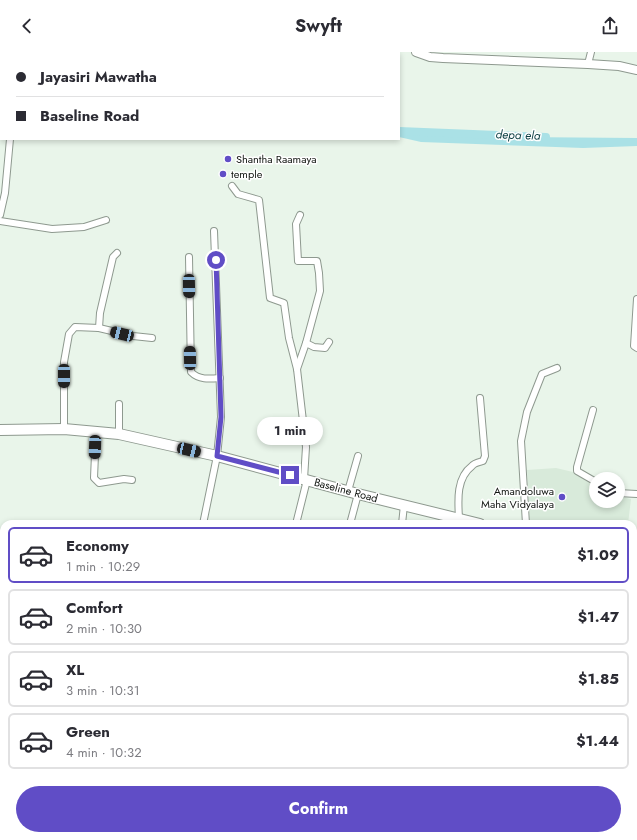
<!DOCTYPE html>
<html lang="en">
<head>
<meta charset="utf-8">
<style>
  :root { --surface:#fff; --page:#f2f2f3; --text:#2b2b33; --muted:#7c7c81; --line:#e1e1e2; --accent:#604dc6 }
  body { margin:0; font-family:Jost,sans-serif; background:var(--page); color:var(--text); height:100vh; display:flex; flex-direction:column; font-size:15px; white-space:nowrap }
  * { box-sizing:border-box; margin:0 }
  p { font-size:13px; color:var(--muted) }
  .icon { flex:none; width:22px; height:22px; fill:none; stroke:currentColor; stroke-width:2; stroke-linecap:round; stroke-linejoin:round }
  .map { position:relative; flex:1; overflow:hidden }
  .panel { position:absolute; left:0px; top:468px; width:637px; height:320px; display:flex; flex-direction:column; background:var(--surface); border-radius:12px 12px 0 0; box-shadow:0 2px 6px #0003 }
  .panel>* { flex:none }
  .banner { position:absolute; left:0px; top:0px; width:400px; height:88px; box-shadow:0 2px 6px #0003; display:grid; align-content:center; height:88px; padding:0 16px; background:var(--surface) }
  .controls { position:absolute; left:589px; top:420px; display:grid; gap:8px }
  .controls a { display:grid; place-items:center; width:36px; height:36px; border-radius:50%; background:var(--surface); box-shadow:0 2px 6px #0003; font-size:20px }
  .end { position:absolute; width:18px; height:18px; margin:-9px; border:5px solid #604dc6; background:#fff; box-shadow:0 0 0 2px #fff }
  .from { border-radius:50% }
  .bubble { position:absolute; height:28px; border-radius:14px; background:var(--surface); box-shadow:0 2px 6px #0003; font-size:13px; font-weight:700; line-height:28px; text-align:center }
  .car { position:absolute; width:12px; height:24px; margin:-12px -6px; border-radius:5px; box-shadow:0 0 3px 1px #0007; background:linear-gradient(#222 24%,#8ab4d8 0 40%,#222 0 76%,#8ab4d8 0 86%,#222 0) }
  .banner b { display:flex; align-items:center; gap:14px; height:38px; font-size:15px }
  .banner b+b { border-top:1px solid var(--line) }
  .banner i { width:10px; height:10px; background:var(--text) }
  ul { padding:7px 0 0; list-style:none }
  li { display:flex; align-items:center; gap:12px; height:56px; margin:0 8px 6px; padding:0 8px; border:2px solid var(--line); border-radius:6px }
  li div { flex:1 }
  li b { display:block; font-size:15px }
  li em { font-style:normal; font-weight:700 }
  li.active { border-color:var(--accent) }
  li>.icon { width:36px; height:36px; stroke-width:1.5 }
  .cta { display:flex; gap:8px; margin-top:auto; padding:8px 16px }
  .cta a { flex:1; height:46px; border-radius:24px; background:var(--accent); color:#fff; font-size:16px; font-weight:700; line-height:46px; text-align:center }
  header { display:flex; justify-content:space-between; align-items:center; height:52px; padding:0 16px; background:var(--surface); font-size:18px; font-weight:700 }
  .map>svg:first-child { display:block }
  .built { fill:#d8eada }
  .water { fill:#aae1e6 }
  .lines { fill:none; stroke-linecap:round; stroke-linejoin:round }
  .canal { stroke:#aae1e6; stroke-width:8 }
  .minor-casing { stroke:#8e998f; stroke-width:8 }
  .tertiary-casing { stroke:#8e998f; stroke-width:10 }
  .primary-casing { stroke:#8e998f; stroke-width:12 }
  .minor { stroke:#fff; stroke-width:6 }
  .tertiary { stroke:#fff; stroke-width:8 }
  .primary { stroke:#fff; stroke-width:10 }
  .route { stroke:#604dc6; stroke-width:5 }
  .poi-dot { fill:#604dc6; stroke:#fff; stroke-width:1.5 }
  .labels { text-anchor:middle; dominant-baseline:central; stroke-width:3; stroke-linejoin:round; paint-order:stroke }
  .poi-label { font-size:11px; fill:#101410; stroke:#fff; text-anchor:start }
  .street-label { font-size:11px; fill:#101410; stroke:#fff }
  .water-label { font-size:12px; font-style:italic; fill:#0e4145; stroke:#fff }
</style>
</head>
<body>
<header><svg class="icon" aria-label="back" viewBox="0 0 24 24"><path d="M15 5l-7 7 7 7"/></svg>Swyft<svg class="icon" aria-label="share" viewBox="0 0 24 24"><path d="M12 15V3M7 8l5-5 5 5M5 13v7h14v-7"/></svg></header>
<div class="map">
<svg width="637" height="788" viewBox="0 0 637 788">
  <rect width="100%" height="100%" fill="#e9f5ea"/>
  <!-- built -->
  <path class="built" d="M 556,416 L 573,420 L 588,430 L 596,437 L 596,449 L 618,449 L 618,444 L 631,447 L 628,472 L 530,472 L 527,418 Z"/>
  <!-- water -->
  <path class="water" d="M 399,79 L 516,85 L 637,86 L 637,94 L 583,96 L 421,90 L 399,85 Z"/>
  <g class="lines">
    <!-- canal -->
    <g class="canal">
      <path d="M 0,61 L 1,61"/>
      <path d="M 399,79 L 546,85"/>
    </g>
    <!-- minor casing -->
    <g class="minor-casing">
      <g id="minor">
        <path d="M 12,1 L 12,0"/>
        <path d="M 588,12 L 591,0"/>
        <path d="M 232,134 L 238,142 L 259,148 L 270,246 L 284,251 L 289,286 L 297,317 L 306,395 L 304,427"/>
        <path d="M 0,163 L 5,141 L 10,87"/>
        <path d="M 0,169 L 52,177 L 84,175 L 106,168"/>
        <path d="M 189,205 L 191,320 C 199,328 209,327 220,326"/>
        <path d="M 637,247 L 634,294 L 637,296"/>
        <path d="M 99,276 L 100,261 L 113,205 L 117,201"/>
        <path d="M 306,291 L 314,295 L 325,296 L 329,290"/>
        <path d="M 297,317 L 306,291 L 320,239 L 319,221 L 317,209 L 298,209 L 296,172 L 300,163"/>
        <path d="M 119,352 L 119,382"/>
        <path d="M 593,358 L 577,415 L 577,419 L 596,430"/>
        <path d="M 64,377 L 64,310 L 69,282 L 75,275 L 99,276 L 133,284 L 152,286"/>
        <path d="M 96,379 L 94,426 L 99,431 L 124,427 L 132,428"/>
        <path d="M 348,439 L 358,404"/>
        <path d="M 618,441 L 637,442"/>
        <path d="M 459,466 C 458,449 456,426 472,414 C 474,411 480,410 483,409 L 485,404 L 480,346"/>
        <path d="M 203,472 L 217,404 L 221,365 L 214,179"/>
        <path d="M 296,472 L 307,428"/>
        <path d="M 350,472 L 358,442"/>
        <path d="M 402,472 L 404,453"/>
        <path d="M 526,472 L 521,389 L 527,360 L 542,322 L 557,316"/>
        <path d="M 0,579 L 4,579"/>
        <path d="M 0,756 L 4,757"/>
        <path d="M 194,784 L 194,788"/>
        <path d="M 418,784 L 420,788"/>
        <path d="M 40,788 L 42,784"/>
        <path d="M 391,788 L 394,784"/>
      </g>
    </g>
    <!-- tertiary casing -->
    <g class="tertiary-casing">
      <path id="tertiary" d="M 416,0 L 430,5 L 443,6 L 588,12 L 619,14 L 637,18"/>
    </g>
    <!-- primary casing -->
    <g class="primary-casing">
      <g id="primary">
        <path d="M 0,378 L 64,377 L 119,382 L 217,404 L 358,442 L 480,472"/>
        <path d="M 633,511 L 637,512"/>
      </g>
    </g>
    <!-- minor -->
    <use href="#minor" class="minor"/>
    <!-- tertiary -->
    <use href="#tertiary" class="tertiary"/>
    <!-- primary -->
    <use href="#primary" class="primary"/>
  </g>
  <g class="lines">
    <!-- route -->
    <path class="route" d="M 216,208 L 221,365 L 217,404 L 290,423"/>
  </g>
  <!-- markers -->
  <g class="poi-dot">
    <circle cx="228" cy="107" r="4"/>
    <circle cx="223" cy="122" r="4"/>
    <circle cx="562" cy="445" r="4"/>
  </g>
  <g class="labels">
    <!-- poi labels -->
    <g class="poi-label">
      <text x="236" y="107">Shantha Raamaya</text>
      <text x="231" y="122">temple</text>
      <text x="554" y="439" text-anchor="end">Amandoluwa<tspan x="554" dy="13">Maha Vidyalaya</tspan></text>
    </g>
    <!-- street labels -->
    <g class="street-label">
      <text transform="translate(346 438) rotate(15)">Baseline Road</text>
    </g>
    <!-- water labels -->
    <g class="water-label">
      <text transform="translate(518 83) rotate(2)">depa ela</text>
    </g>
  </g>
</svg>
<div class="controls">
<a><svg class="icon" aria-label="layers" viewBox="0 0 24 24"><path d="M12 4l9 5-9 5-9-5zM3 14l9 5 9-5"/></svg></a>
</div>
<i class="end from" style="left:216px;top:208px"></i>
<i class="end" style="left:290px;top:423px"></i>
<div class="bubble" style="left:257px;top:365px;width:66px">1 min</div>
<i class="car" style="left:189px;top:234px;rotate:179deg"></i>
<i class="car" style="left:122px;top:282px;rotate:284deg"></i>
<i class="car" style="left:190px;top:306px;rotate:359deg"></i>
<i class="car" style="left:64px;top:324px;rotate:180deg"></i>
<i class="car" style="left:95px;top:395px;rotate:182deg"></i>
<i class="car" style="left:189px;top:398px;rotate:103deg"></i>
<div class="banner">
<b><i class="from"></i>Jayasiri Mawatha</b>
<b><i></i>Baseline Road</b>
</div>
<section class="panel">
<ul>
<li class="active"><svg class="icon" aria-label="car" viewBox="0 0 24 24"><path d="M5 17H2v-5l4-1 3-4h7l3 4 3 1v5h-3M9 17h6M6 11h13"/><circle cx="7" cy="17" r="2"/><circle cx="17" cy="17" r="2"/></svg><div><b>Economy</b><p>1 min · 10:29</p></div><em>$1.09</em></li>
<li><svg class="icon" aria-label="car" viewBox="0 0 24 24"><path d="M5 17H2v-5l4-1 3-4h7l3 4 3 1v5h-3M9 17h6M6 11h13"/><circle cx="7" cy="17" r="2"/><circle cx="17" cy="17" r="2"/></svg><div><b>Comfort</b><p>2 min · 10:30</p></div><em>$1.47</em></li>
<li><svg class="icon" aria-label="car" viewBox="0 0 24 24"><path d="M5 17H2v-5l4-1 3-4h7l3 4 3 1v5h-3M9 17h6M6 11h13"/><circle cx="7" cy="17" r="2"/><circle cx="17" cy="17" r="2"/></svg><div><b>XL</b><p>3 min · 10:31</p></div><em>$1.85</em></li>
<li><svg class="icon" aria-label="car" viewBox="0 0 24 24"><path d="M5 17H2v-5l4-1 3-4h7l3 4 3 1v5h-3M9 17h6M6 11h13"/><circle cx="7" cy="17" r="2"/><circle cx="17" cy="17" r="2"/></svg><div><b>Green</b><p>4 min · 10:32</p></div><em>$1.44</em></li>
</ul>
<div class="cta"><a>Confirm</a></div>
</section>
</div>
</body>
</html>
